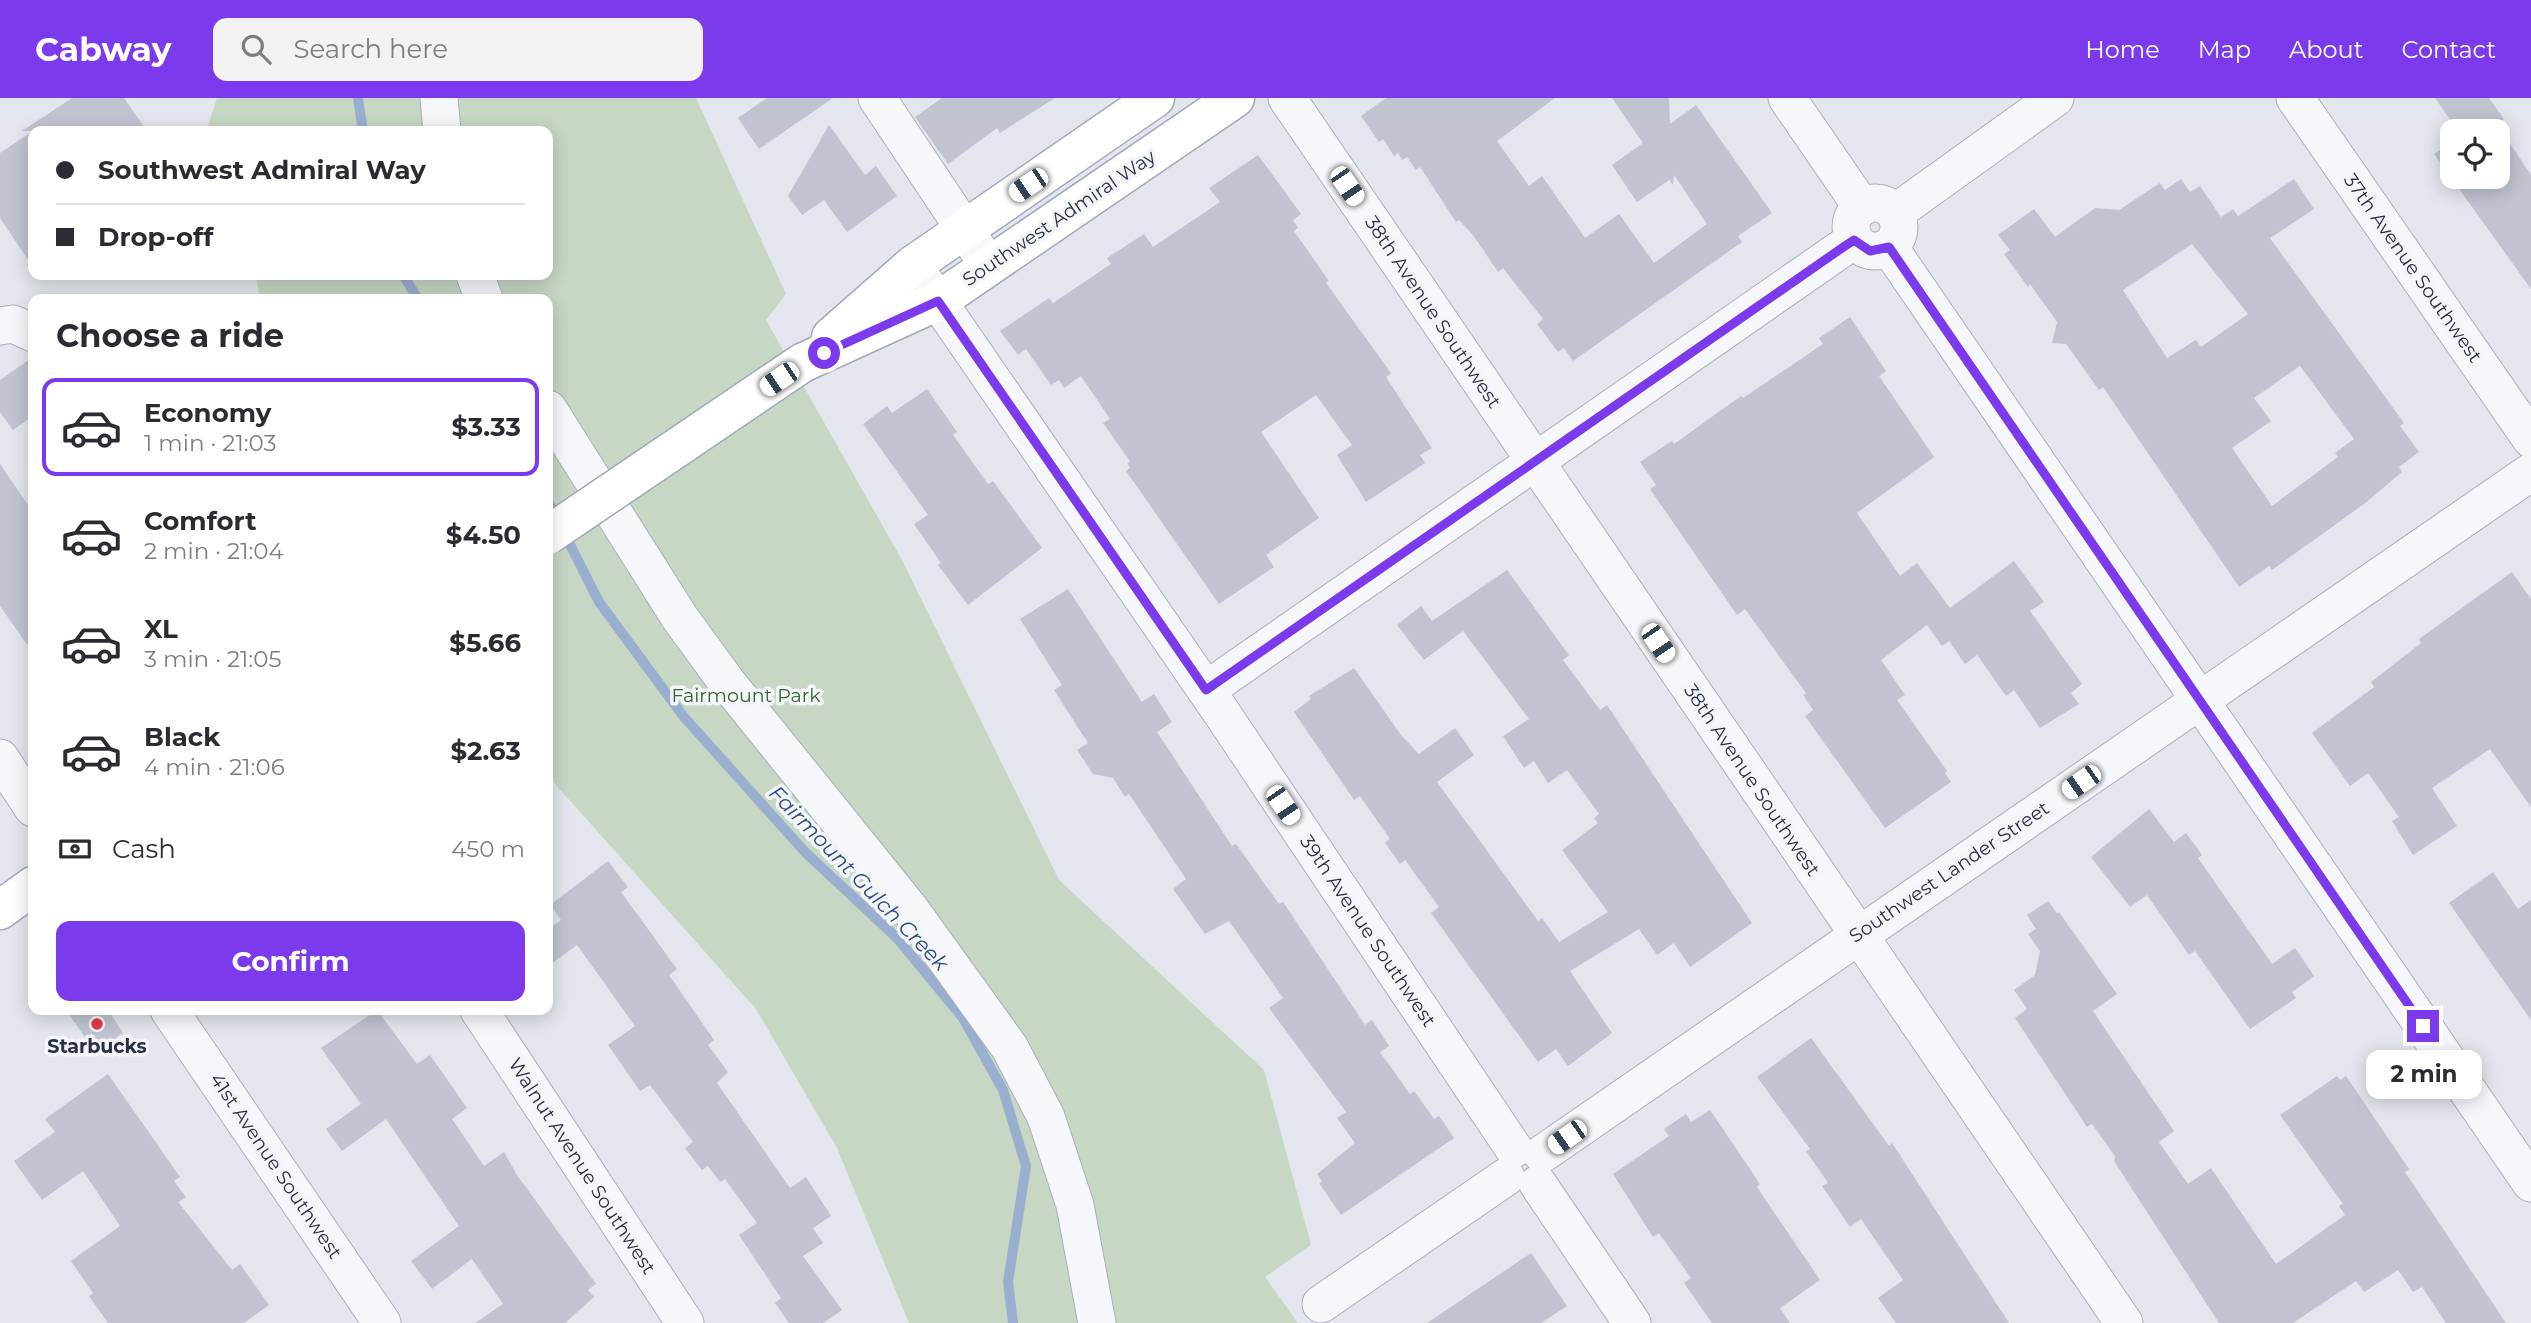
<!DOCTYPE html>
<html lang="en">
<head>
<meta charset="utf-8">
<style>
  :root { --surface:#fff; --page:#f2f2f3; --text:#2b2b33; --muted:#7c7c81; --line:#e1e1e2; --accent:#7c3aed }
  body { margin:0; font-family:Montserrat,sans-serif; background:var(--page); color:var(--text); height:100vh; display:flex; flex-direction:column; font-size:26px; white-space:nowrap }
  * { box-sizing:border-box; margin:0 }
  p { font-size:23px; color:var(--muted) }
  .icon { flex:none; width:38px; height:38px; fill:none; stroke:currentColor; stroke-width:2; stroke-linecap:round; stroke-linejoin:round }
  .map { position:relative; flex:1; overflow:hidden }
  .panel { position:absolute; left:28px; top:196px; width:525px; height:721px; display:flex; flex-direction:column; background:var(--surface); border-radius:14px; box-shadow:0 4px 18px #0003 }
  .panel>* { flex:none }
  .top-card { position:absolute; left:28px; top:28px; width:525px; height:154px; border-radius:14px; box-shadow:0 4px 18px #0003; display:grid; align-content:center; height:154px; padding:0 28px; background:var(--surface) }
  .tools { position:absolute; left:2440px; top:21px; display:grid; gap:14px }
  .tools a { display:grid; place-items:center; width:70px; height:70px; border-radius:14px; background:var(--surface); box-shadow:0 4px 18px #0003; font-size:35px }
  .end { position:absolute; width:32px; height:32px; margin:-16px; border:9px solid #7c3aed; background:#fff; box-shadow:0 0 0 4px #fff }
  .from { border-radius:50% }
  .bubble { position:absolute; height:49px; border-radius:14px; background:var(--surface); box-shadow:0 4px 18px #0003; font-size:23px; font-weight:700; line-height:49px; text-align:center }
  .car { position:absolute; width:21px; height:42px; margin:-21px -10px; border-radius:9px; box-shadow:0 0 5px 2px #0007; background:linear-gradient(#fff 24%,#345 0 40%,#fff 0 76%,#345 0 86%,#fff 0) }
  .top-card b { display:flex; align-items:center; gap:24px; height:66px; font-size:26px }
  .top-card b+b { border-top:2px solid var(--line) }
  .top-card i { width:18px; height:18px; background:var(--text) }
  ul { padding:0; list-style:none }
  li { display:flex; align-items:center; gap:21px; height:98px; margin:0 14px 10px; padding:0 14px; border:4px solid transparent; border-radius:14px }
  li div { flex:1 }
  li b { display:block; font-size:26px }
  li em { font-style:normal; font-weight:700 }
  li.active { border-color:var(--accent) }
  li>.icon { width:63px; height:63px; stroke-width:1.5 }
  h2 { padding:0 28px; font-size:32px; line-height:84px }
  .pay { display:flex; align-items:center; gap:18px; height:77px; padding:0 28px; font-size:26px }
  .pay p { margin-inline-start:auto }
  .button { display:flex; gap:14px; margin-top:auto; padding:14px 28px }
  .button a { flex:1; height:80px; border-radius:14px; background:var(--accent); color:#fff; font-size:28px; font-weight:700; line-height:80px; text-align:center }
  header { display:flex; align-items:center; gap:42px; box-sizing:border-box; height:98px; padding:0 35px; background:var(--accent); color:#fff }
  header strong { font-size:33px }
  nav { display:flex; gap:38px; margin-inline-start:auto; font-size:24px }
  .search { width:490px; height:63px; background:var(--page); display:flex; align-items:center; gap:18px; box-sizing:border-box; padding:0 24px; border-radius:14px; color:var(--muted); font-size:26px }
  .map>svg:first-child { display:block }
  .green { fill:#c6d7c3 }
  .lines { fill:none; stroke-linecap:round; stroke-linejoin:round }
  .stream { stroke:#9aafd0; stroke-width:10 }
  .building { fill:#bfc4d0; fill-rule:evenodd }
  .minor-casing { stroke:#abafba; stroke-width:39 }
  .major-casing { stroke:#a0a8ba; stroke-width:41 }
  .minor { stroke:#f6f7fa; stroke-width:37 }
  .major { stroke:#fff; stroke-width:38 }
  .major-bridge-casing { stroke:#a0a8ba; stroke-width:41; stroke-linecap:butt }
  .major-bridge { stroke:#fff; stroke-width:38 }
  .route { stroke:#7c3aed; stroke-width:9 }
  .poi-dot { fill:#de3b44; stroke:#f3f5f9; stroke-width:2.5 }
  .labels { text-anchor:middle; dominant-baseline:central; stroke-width:7; stroke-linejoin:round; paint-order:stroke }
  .street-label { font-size:19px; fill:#283047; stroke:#f3f5f9 }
  .park-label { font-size:19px; fill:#386434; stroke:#f3f5f9 }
  .poi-label { font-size:19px; font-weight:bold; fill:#283047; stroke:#f3f5f9 }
  .water-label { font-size:21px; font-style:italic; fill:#2d4a80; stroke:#f3f5f9 }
</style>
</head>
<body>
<header>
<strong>Cabway</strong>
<div class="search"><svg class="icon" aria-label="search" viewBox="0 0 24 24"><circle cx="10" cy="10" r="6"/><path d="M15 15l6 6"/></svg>Search here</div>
<nav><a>Home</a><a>Map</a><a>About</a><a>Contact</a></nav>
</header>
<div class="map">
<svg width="2531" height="1225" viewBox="0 0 2531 1225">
  <rect width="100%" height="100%" fill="#e3e6ec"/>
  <!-- green -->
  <path class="green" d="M 217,0 L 696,0 L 786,196 L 766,222 L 902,462 L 1059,782 L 1264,972 L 1311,1147 L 1265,1179 L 1298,1225 L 909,1225 L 837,1050 L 756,911 L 548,678 L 548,201 L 260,201 L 256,177 L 548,177 L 548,33 L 210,33 L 208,28 Z"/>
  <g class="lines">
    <!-- stream -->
    <g class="stream">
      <path d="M 358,0 L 363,33"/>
      <path d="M 403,177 L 418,201"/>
      <path d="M 548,403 L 599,504 L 684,619 L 805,754 L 897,840 L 963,920 L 1003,992 L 1026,1068 L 1008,1184 L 1013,1225"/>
    </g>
  </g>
  <!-- building -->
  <g class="building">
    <path d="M 72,0 L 124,0 L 147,33 L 33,33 L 33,169 L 0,120 L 0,55 L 33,33 L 22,33 Z"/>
    <path d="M 767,0 L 833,0 L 759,51 L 738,20 Z"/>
    <path d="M 942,0 L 1055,0 L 1000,35 L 997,30 L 948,66 L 915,19 Z"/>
    <path d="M 1386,0 L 1555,0 L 1497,43 L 1529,88 L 1542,78 L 1585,140 L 1619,116 L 1654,165 L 1707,126 L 1674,77 L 1673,87 L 1669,82 L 1637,104 L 1612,67 L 1643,45 L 1612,0 L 1669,0 L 1670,26 L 1696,7 L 1772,115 L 1738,138 L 1742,144 L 1573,263 L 1564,250 L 1558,254 L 1537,226 L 1543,221 L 1503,170 L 1498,174 L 1473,137 L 1459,122 L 1456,124 L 1420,69 L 1416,72 L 1407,59 L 1402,62 L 1398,55 L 1394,58 L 1383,41 L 1379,44 L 1361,18 Z"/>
    <path d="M 2435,0 L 2489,0 L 2504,21 L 2497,26 L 2531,77 L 2531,191 L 2434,56 L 2452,44 L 2452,79 L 2497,79 L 2497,33 L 2458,33 Z"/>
    <path d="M 829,27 L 865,77 L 876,68 L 897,98 L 847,134 L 824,102 L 802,117 L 788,98 Z"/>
    <path d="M 1258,57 L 1301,116 L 1293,122 L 1298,130 L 1294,133 L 1329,183 L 1326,185 L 1391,275 L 1386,279 L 1432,350 L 1420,357 L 1425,365 L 1366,404 L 1337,357 L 1352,347 L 1316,297 L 1261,334 L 1319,420 L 1266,457 L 1274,469 L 1219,506 L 1126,373 L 1130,370 L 1127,365 L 1130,363 L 1103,325 L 1110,321 L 1081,278 L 1064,290 L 1059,282 L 1051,287 L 1026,251 L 1018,257 L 1000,233 L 1049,200 L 1053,205 L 1111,166 L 1107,160 L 1144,136 L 1153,149 L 1220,104 L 1209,90 Z"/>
    <path d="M 2181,81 L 2190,94 L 2200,88 L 2221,119 L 2233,111 L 2238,118 L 2294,81 L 2314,111 L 2270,140 L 2404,325 L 2400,328 L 2419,354 L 2399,369 L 2402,374 L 2364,406 L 2272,472 L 2269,468 L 2239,489 L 2103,289 L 2099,292 L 2066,246 L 2052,245 L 2057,224 L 2030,186 L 2028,189 L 2004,156 L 2010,152 L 1998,137 L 2034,111 L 2055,139 L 2095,110 L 2119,112 L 2160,85 L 2165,92 ZM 2192,146 L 2248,216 L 2201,249 L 2196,242 L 2167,260 L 2123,192 ZM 2300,268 L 2354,341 L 2335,355 L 2338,359 L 2272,408 L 2232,350 L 2271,323 L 2254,300 Z"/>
    <path d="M 1850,219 L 1886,273 L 1879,278 L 1934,359 L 1857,415 L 1900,478 L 1917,465 L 1950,510 L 2014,463 L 2044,504 L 2030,513 L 2082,586 L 2071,595 L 2079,606 L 2040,630 L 2014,592 L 2006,598 L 1977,557 L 1965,566 L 1949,543 L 1942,548 L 1927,527 L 1881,562 L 1905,597 L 1897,602 L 1947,673 L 1945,675 L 1951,684 L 1885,730 L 1805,618 L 1813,612 L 1803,597 L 1806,595 L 1745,511 L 1737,517 L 1650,391 L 1656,387 L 1640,364 L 1672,343 L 1674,346 L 1741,298 L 1743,300 L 1823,246 L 1819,240 Z"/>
    <path d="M 33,259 L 33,318 L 13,332 L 0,314 L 0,282 Z"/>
    <path d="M 927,291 L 957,334 L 953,337 L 988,386 L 993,383 L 1042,450 L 968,507 L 938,467 L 941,465 L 914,426 L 928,417 L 863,326 L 887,308 L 892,315 Z"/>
    <path d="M 0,366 L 33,414 L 33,555 L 0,508 Z"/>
    <path d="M 1507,472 L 1569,557 L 1563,562 L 1600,612 L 1607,607 L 1752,825 L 1690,869 L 1674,845 L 1657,857 L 1639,831 L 1570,873 L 1612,935 L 1568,968 L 1556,951 L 1538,964 L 1431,815 L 1439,809 L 1405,762 L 1400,766 L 1385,745 L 1390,741 L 1360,698 L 1354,702 L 1294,614 L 1311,601 L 1309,598 L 1354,570 L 1401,637 L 1419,656 L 1455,630 L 1474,657 L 1437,684 L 1538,823 L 1542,820 L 1559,844 L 1608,814 L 1562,752 L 1598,725 L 1594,720 L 1599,716 L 1567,672 L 1548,685 L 1534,663 L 1524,670 L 1503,638 L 1529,621 L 1463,533 L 1424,562 L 1397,527 L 1421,508 L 1432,523 Z"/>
    <path d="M 2512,474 L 2531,501 L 2531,709 L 2490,651 L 2432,690 L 2457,728 L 2413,757 L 2392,723 L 2399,719 L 2368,675 L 2350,688 L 2312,635 L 2374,589 L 2371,584 L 2421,545 L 2419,541 Z"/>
    <path d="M 1068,491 L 1142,604 L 1154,596 L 1172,624 L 1157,634 L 1232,748 L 1236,746 L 1279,806 L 1283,804 L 1365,927 L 1372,922 L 1389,948 L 1380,954 L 1410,996 L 1414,993 L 1434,1021 L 1439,1018 L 1454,1040 L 1341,1117 L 1319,1085 L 1322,1083 L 1317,1076 L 1355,1045 L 1337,1020 L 1346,1014 L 1269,910 L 1283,900 L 1229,823 L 1205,836 L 1173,791 L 1186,781 L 1129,696 L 1125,699 L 1113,680 L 1093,676 L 1077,652 L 1088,645 L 1054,592 L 1062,587 L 1020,521 Z"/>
    <path d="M 2149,711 L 2174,744 L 2186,735 L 2202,757 L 2198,760 L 2272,866 L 2295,850 L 2314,878 L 2292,894 L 2296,900 L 2250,931 L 2195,853 L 2189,857 L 2147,797 L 2130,809 L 2091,759 Z"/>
    <path d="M 608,763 L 628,789 L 621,794 L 677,871 L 669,877 L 714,942 L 708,947 L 728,974 L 717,985 L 790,1090 L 806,1079 L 831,1118 L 813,1130 L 823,1145 L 803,1158 L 842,1212 L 823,1225 L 789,1225 L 775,1205 L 781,1200 L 739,1137 L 757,1125 L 725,1081 L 720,1084 L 708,1068 L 702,1072 L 685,1050 L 693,1044 L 650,987 L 640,993 L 608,947 L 635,928 L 577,847 L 548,868 L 548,832 L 561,822 L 550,807 Z"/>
    <path d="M 2493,774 L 2518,811 L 2531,802 L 2531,922 L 2449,805 Z"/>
    <path d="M 2048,803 L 2057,815 L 2059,814 L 2117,896 L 2093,913 L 2174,1033 L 2159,1044 L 2188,1086 L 2211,1070 L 2276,1166 L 2345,1117 L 2339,1108 L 2343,1106 L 2280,1017 L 2337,978 L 2340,982 L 2346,978 L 2409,1071 L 2405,1074 L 2506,1225 L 2446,1225 L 2422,1189 L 2413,1194 L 2398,1172 L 2364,1194 L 2356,1183 L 2293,1225 L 2219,1225 L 2114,1063 L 2115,1058 L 2092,1026 L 2087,1029 L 2015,920 L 2027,911 L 2014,892 L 2035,877 L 2040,853 L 2028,836 L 2036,831 L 2027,817 Z"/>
    <path d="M 66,912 L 108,912 L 123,935 L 95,954 Z"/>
    <path d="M 377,912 L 417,966 L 430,957 L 467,1010 L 452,1021 L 484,1068 L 504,1054 L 517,1077 L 596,1186 L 588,1192 L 594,1199 L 565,1225 L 475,1225 L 503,1206 L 472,1161 L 432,1191 L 411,1163 L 459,1128 L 386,1021 L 342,1053 L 326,1031 L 361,1006 L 321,950 Z"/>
    <path d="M 1811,940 L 1889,1048 L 1892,1045 L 2009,1225 L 1896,1225 L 1878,1200 L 1903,1182 L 1861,1121 L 1850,1129 L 1822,1088 L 1828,1085 L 1806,1053 L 1810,1051 L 1757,979 Z"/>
    <path d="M 108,976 L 180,1079 L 174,1083 L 186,1099 L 178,1104 L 232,1172 L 240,1166 L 269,1207 L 244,1225 L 108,1225 L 89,1198 L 93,1195 L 71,1163 L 120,1128 L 83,1073 L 42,1102 L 14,1063 L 55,1034 L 45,1021 Z"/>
    <path d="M 1710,1012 L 1760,1086 L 1757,1089 L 1820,1182 L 1780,1210 L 1790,1225 L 1712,1225 L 1684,1185 L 1691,1180 L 1659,1135 L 1653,1139 L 1613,1076 L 1669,1038 L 1664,1031 L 1686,1016 L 1691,1024 Z"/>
    <path d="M 1531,1155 L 1567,1208 L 1541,1225 L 1427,1225 Z"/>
  </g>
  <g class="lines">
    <!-- minor casing -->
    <g class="minor-casing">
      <g id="minor">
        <path d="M 439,0 L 442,33"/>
        <path d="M 877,0 L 989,168"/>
        <path d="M 1287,0 L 2124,1225"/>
        <path d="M 1787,0 L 1862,109"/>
        <path d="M 2295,0 L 2531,341"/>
        <circle cx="1875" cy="129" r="24"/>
        <path d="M 1895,115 L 2055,0"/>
        <path d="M 1889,149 L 2531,1085"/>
        <path d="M 913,167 L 1221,614 L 1514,1051"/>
        <path d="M 475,177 L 484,201"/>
        <path d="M 0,228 L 13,226 L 33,235"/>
        <path d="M 548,311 L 680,520 L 726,583 L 910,811 L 1010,950 L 1046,1019 L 1075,1107 L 1097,1225"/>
        <path d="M 1206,592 L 1854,142"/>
        <path d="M 0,660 L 33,710"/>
        <path d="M 169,912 L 382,1225"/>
        <path d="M 479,912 L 685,1225"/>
        <path d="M 1542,1056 L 2531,374"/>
        <path d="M 1538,1086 L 1632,1225"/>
        <path d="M 1321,1206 L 1506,1079"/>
      </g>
    </g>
    <!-- major casing -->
    <g class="major-casing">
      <g id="major">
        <path d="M 831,239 L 913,167 L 1155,0"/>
        <path d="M 802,265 L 938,203 L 1235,0"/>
        <path d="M 0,812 L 33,788"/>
      </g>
    </g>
    <!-- minor -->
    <use href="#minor" class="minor"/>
    <!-- major -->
    <use href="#major" class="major"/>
    <!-- major-bridge casing -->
    <g class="major-bridge-casing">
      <path id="major-bridge" d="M 548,437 L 802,265"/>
    </g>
    <!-- major-bridge -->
    <use href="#major-bridge" class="major-bridge"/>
  </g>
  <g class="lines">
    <!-- route -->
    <path class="route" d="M 824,255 L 938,203 L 1206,592 L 1842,150 L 1854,142 L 1870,153 L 1889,149 L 2423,928"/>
  </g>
  <!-- markers -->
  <circle class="poi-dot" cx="97" cy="926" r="7"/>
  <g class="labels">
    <!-- street labels -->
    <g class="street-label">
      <text transform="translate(1059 120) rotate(-34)">Southwest Admiral Way</text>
      <text transform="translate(2413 170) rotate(55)">37th Avenue Southwest</text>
      <text transform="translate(1433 214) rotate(56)">38th Avenue Southwest</text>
      <text transform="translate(1752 682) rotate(56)">38th Avenue Southwest</text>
      <text transform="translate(1949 774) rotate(-34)">Southwest Lander Street</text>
      <text transform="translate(1368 833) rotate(56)">39th Avenue Southwest</text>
      <text transform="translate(276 1068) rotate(56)">41st Avenue Southwest</text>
      <text transform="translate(582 1068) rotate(57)">Walnut Avenue Southwest</text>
    </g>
    <!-- park labels -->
    <g class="park-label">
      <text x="746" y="597">Fairmount Park</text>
    </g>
    <!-- poi labels -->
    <g class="poi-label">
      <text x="97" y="948">Starbucks</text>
    </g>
    <!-- water labels -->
    <g class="water-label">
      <text transform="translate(859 780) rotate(46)">Fairmount Gulch Creek</text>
    </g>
  </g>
</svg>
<div class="tools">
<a><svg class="icon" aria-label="locate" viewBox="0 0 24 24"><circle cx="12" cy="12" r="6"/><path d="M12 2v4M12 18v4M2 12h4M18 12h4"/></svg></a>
</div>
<i class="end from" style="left:824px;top:255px"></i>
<i class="end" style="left:2423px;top:928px"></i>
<div class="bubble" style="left:2366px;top:952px;width:116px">2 min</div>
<i class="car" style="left:1028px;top:87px;rotate:236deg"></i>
<i class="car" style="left:1347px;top:88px;rotate:146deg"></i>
<i class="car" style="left:779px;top:281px;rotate:236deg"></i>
<i class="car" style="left:1658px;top:545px;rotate:146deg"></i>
<i class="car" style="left:2081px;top:684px;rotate:235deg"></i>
<i class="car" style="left:1283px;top:707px;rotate:146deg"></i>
<i class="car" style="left:1567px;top:1039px;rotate:235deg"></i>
<div class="top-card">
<b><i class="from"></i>Southwest Admiral Way</b>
<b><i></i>Drop-off</b>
</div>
<section class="panel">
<h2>Choose a ride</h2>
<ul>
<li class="active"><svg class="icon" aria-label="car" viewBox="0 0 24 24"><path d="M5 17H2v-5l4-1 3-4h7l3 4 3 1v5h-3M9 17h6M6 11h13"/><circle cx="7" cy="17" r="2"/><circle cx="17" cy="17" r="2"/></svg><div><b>Economy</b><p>1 min · 21:03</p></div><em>$3.33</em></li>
<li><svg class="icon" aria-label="car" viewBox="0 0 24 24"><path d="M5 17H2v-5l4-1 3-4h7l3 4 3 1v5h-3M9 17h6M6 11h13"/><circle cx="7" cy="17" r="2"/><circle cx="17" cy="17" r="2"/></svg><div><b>Comfort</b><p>2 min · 21:04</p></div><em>$4.50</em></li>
<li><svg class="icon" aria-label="car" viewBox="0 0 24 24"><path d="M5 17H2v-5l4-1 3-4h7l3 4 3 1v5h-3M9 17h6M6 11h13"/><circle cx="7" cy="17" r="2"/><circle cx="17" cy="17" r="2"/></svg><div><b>XL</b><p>3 min · 21:05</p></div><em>$5.66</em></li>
<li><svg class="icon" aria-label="car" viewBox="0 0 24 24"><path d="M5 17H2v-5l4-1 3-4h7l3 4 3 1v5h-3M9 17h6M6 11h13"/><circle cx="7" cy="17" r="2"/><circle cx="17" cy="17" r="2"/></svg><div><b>Black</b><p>4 min · 21:06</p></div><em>$2.63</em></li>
</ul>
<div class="pay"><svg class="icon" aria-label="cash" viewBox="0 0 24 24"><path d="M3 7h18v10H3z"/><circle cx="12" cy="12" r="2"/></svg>Cash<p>450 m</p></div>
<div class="button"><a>Confirm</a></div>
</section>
</div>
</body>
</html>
